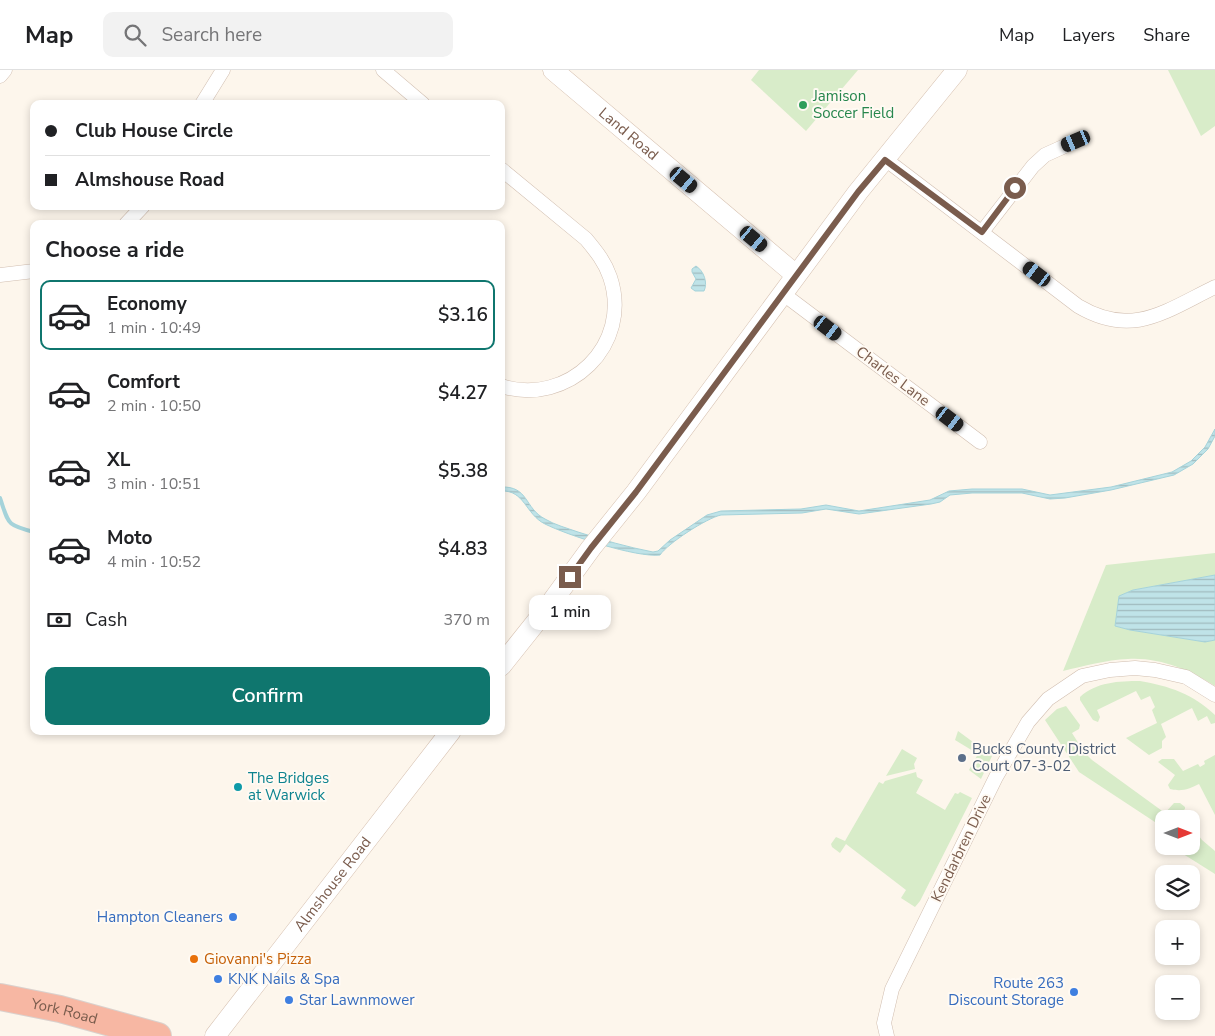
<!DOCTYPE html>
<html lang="en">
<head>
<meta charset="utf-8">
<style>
  :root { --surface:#fff; --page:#f2f2f2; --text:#202124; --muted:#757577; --line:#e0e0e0; --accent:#0f766e }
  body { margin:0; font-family:"Nunito Sans",sans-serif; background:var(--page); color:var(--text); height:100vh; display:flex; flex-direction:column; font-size:19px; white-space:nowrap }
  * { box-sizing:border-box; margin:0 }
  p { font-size:16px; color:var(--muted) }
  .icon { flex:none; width:28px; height:28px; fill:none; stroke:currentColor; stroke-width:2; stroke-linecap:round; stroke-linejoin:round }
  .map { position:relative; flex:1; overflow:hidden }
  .drawer { position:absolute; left:30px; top:150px; width:475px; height:515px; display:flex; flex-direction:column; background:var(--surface); border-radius:10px; box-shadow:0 2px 8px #0003 }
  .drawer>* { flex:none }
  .top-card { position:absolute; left:30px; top:30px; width:475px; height:110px; border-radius:10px; box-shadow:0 2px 8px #0003; display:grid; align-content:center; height:110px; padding:0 15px; background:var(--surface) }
  .needle { width:32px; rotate:90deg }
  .fabs { position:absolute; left:1155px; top:740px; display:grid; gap:10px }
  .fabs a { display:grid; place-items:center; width:45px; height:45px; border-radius:10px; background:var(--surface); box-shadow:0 2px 8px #0003; font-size:25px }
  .end { position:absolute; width:22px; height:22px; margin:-11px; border:6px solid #7a5c4d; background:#fff; box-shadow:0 0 0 2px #fff }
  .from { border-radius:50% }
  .bubble { position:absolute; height:35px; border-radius:10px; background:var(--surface); box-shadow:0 2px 8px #0003; font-size:16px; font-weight:600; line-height:35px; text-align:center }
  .car { position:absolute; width:15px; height:30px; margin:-15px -8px; border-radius:6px; box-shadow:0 0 4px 1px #0007; background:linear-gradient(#222 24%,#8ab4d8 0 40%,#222 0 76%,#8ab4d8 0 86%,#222 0) }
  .top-card b { display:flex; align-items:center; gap:18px; height:48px; font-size:19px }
  .top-card b+b { border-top:1px solid var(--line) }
  .top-card i { width:12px; height:12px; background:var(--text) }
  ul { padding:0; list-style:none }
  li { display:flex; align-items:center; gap:15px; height:70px; margin:0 10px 8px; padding:0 5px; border:2px solid transparent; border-radius:10px }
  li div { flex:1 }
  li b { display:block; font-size:19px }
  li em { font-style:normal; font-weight:600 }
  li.selected { border-color:var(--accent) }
  li>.icon { width:45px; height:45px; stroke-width:1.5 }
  h2 { padding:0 15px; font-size:22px; line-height:60px }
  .pay { display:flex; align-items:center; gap:12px; height:55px; padding:0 15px; font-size:19px }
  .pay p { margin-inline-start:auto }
  .button { display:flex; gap:10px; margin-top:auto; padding:10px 15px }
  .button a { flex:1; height:58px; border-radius:10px; background:var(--accent); color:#fff; font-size:20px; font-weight:600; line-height:58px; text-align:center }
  header { display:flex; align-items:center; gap:30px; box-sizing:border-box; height:70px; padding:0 25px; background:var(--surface); border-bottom:1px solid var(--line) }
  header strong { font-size:24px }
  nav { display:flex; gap:28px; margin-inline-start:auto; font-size:18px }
  .search { width:350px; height:45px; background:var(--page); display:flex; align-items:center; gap:12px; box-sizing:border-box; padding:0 18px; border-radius:10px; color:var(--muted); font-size:19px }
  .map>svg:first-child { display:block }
  .grass { fill:#d8ecc9 }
  .water { fill:url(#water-rules); stroke:#a5d3da }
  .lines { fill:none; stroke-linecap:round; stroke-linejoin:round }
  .stream { stroke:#a5d3da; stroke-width:4 }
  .street-casing { stroke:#d1beb0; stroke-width:15 }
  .secondary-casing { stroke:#d6c0b0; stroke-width:21 }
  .highway-casing { stroke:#dad1cd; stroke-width:28 }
  .street { stroke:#fff; stroke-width:14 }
  .secondary { stroke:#fff; stroke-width:20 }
  .highway { stroke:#f7b7a3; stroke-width:26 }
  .route { stroke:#7a5c4d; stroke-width:6 }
  .leisure-dot { fill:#2e9e5b; stroke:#fffaf3; stroke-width:2 }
  .service-dot { fill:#5c6f8a; stroke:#fffaf3; stroke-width:2 }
  .culture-dot { fill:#0f9aa8; stroke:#fffaf3; stroke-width:2 }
  .shop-dot { fill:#3f7fe0; stroke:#fffaf3; stroke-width:2 }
  .food-dot { fill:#e8710a; stroke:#fffaf3; stroke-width:2 }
  .labels { text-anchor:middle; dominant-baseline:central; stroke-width:4; stroke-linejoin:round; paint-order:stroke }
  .leisure-label { font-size:15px; fill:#27864d; stroke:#fffaf3; text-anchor:start }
  .street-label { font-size:15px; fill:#7a5c4d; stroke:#fffaf3 }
  .service-label { font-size:15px; fill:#4e5e75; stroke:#fffaf3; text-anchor:start }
  .culture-label { font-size:15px; fill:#0d838f; stroke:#fffaf3; text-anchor:start }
  .shop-label { font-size:15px; fill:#366cbe; stroke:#fffaf3; text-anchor:end }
  .food-label { font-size:15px; fill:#c56008; stroke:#fffaf3; text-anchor:start }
</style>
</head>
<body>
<header>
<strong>Map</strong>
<div class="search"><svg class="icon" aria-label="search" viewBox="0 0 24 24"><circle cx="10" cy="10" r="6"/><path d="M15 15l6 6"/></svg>Search here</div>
<nav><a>Map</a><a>Layers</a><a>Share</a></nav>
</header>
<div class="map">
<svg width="1215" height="966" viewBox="0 0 1215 966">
  <defs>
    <pattern id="water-rules" width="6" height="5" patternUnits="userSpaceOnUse" patternTransform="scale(1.25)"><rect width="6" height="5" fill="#bfe3e8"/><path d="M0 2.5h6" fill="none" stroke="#a0bbbe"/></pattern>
  </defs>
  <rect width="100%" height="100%" fill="#fdf6ec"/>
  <!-- grass -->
  <g class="grass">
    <path d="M 759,0 L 858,0 L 806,61 L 751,10 Z"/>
    <path d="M 1168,0 L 1215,0 L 1215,56 L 1201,66 Z"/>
    <path d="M 1215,483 L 1215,505 L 1133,520 L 1119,526 L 1115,556 L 1130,560 L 1205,572 L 1215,570 L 1215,616 C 1190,600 1159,587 1128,589 C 1106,590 1084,596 1063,601 L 1106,495 Z"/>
    <path d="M 1140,611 C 1169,616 1193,624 1215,645 L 1215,653 L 1211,654 L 1207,646 L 1198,651 L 1192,638 L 1161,654 L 1166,667 L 1162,671 L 1162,678 L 1149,685 L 1126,668 L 1157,653 L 1152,640 L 1155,637 L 1150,626 L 1141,630 L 1136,621 L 1097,640 L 1100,647 L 1098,652 L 1093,650 L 1080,630 L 1080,627 C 1096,612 1119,611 1140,611 Z"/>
    <path d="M 1066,636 L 1080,655 L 1079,659 L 1072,663 L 1084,682 L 1092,690 L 1165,743 L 1174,733 L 1180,733 L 1185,737 L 1185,739 L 1177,745 L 1179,749 L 1164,749 L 1164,758 L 1079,702 L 1045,650 L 1057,639 Z"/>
    <path d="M 958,661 L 992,686 L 981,709 L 969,700 L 978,684 L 955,670 Z"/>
    <path d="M 902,679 L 917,688 L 914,694 L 915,699 L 886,706 Z"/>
    <path d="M 1215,685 L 1215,745 L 1199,714 C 1189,719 1182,722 1170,719 L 1168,715 L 1175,705 L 1158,692 L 1162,689 L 1174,689 L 1183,701 L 1198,694 L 1200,697 L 1205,694 L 1204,691 Z"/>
    <path d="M 916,702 L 917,707 L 923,710 L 916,723 L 945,740 L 955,723 L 958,724 L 960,722 L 972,728 L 920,831 L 915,837 L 901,828 L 906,820 L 846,774 L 840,783 L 832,777 L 831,774 L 836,767 L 845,771 L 879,712 L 883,714 L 885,711 Z"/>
    <path d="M 1195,761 L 1202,770 L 1215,781 L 1215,804 L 1180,782 L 1181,776 L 1191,776 L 1191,762 Z"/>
  </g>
  <!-- water -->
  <g class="water">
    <path d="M 696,196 C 704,201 708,213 704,221 L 695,221 L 691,218 L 696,209 L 692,202 L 692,199 Z"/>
    <path d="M 1215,359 L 1215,366 L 1208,379 L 1193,394 L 1174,405 L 1111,420 L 1065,428 L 1050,429 L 1022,423 L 972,423 L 950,425 L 940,432 L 931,434 L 859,444 L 826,439 L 802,443 L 721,445 C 707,448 668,473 660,485 C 637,488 567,465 545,454 C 525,444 525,420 501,421 L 501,417 C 529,416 524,438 545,449 C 555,455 567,458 578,462 C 603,470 627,477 653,482 L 658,481 L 670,470 L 707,445 L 721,441 L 801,439 L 826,435 L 859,441 L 930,430 L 949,421 L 972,419 L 1022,419 L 1050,425 L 1111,417 L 1172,402 L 1191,391 L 1205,377 Z"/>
    <path d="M 1215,505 L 1215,570 L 1205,572 L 1130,560 L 1115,556 L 1119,526 L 1133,520 Z"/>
  </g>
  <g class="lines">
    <!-- stream -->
    <path class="stream" d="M 0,428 C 9,454 6,455 34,462"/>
    <!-- street casing -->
    <g class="street-casing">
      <g id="street">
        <path d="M 383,0 L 423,34"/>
        <path d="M 0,6 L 5,0"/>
        <path d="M 202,34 L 223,0"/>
        <path d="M 885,89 L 1078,236 C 1132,268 1164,242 1215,217"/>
        <path d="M 501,99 L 586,169 C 596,181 605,192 610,207 C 633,275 568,337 501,316"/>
        <path d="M 126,154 L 143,136"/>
        <path d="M 982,162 L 1033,96 L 1045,85 L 1076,71"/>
        <path d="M 0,205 L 34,201"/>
        <path d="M 782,223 L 980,372"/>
        <path d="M 887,966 L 884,953 L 892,919 L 996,707 L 1028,652 L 1048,629 L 1082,606 L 1110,600 L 1135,598 L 1155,600 L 1186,607 L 1215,625"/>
      </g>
    </g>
    <!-- secondary casing -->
    <g class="secondary-casing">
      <g id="secondary">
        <path id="s1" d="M 553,0 L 796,205"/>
        <path d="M 501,596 L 548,537 L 591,478 L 636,422 L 858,122 L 957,0"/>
        <path id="s2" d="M 215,966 L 451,661"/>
      </g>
    </g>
    <!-- highway casing -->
    <g class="highway-casing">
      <g id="highway">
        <path id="s3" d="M 0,927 L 60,939 L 158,966"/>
      </g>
    </g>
    <!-- street -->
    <use href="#street" class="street"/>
    <!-- secondary -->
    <use href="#secondary" class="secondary"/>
    <!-- highway -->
    <use href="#highway" class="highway"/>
  </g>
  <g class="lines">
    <!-- route -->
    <path class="route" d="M 570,507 L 591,478 L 636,422 L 858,122 L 885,90 L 982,162 L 1015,118"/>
  </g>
  <!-- markers -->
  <circle class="leisure-dot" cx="803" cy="35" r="5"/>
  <circle class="service-dot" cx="962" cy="688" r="5"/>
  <circle class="culture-dot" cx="238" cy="717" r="5"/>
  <g class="shop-dot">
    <circle cx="233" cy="847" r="5"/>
    <circle cx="218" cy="909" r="5"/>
    <circle cx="1074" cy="922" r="5"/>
    <circle cx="289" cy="930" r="5"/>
  </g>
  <circle class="food-dot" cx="194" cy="889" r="5"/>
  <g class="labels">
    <!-- leisure labels -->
    <g class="leisure-label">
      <text x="813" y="26">Jamison<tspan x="813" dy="17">Soccer Field</tspan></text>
    </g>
    <!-- street labels -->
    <g class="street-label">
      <text stroke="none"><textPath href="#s1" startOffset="99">Land Road</textPath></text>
      <text transform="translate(893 306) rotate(37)">Charles Lane</text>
      <text transform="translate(961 778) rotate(-64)">Kendarbren Drive</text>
      <text stroke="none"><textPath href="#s2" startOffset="192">Almshouse Road</textPath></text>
      <text stroke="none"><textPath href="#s3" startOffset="66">York Road</textPath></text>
    </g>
    <!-- service labels -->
    <g class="service-label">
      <text x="972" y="679">Bucks County District<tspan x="972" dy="17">Court 07-3-02</tspan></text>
    </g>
    <!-- culture labels -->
    <g class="culture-label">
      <text x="248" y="708">The Bridges<tspan x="248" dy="17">at Warwick</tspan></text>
    </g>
    <!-- shop labels -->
    <g class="shop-label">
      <text x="223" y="847">Hampton Cleaners</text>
      <text x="228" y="909" text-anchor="start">KNK Nails &amp; Spa</text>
      <text x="1064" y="913">Route 263<tspan x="1064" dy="17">Discount Storage</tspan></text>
      <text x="299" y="930" text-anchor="start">Star Lawnmower</text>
    </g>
    <!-- food labels -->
    <g class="food-label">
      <text x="204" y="889">Giovanni's Pizza</text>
    </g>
  </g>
</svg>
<div class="fabs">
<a><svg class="needle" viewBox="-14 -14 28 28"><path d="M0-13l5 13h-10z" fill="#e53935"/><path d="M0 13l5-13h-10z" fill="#757577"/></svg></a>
<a><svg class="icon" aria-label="layers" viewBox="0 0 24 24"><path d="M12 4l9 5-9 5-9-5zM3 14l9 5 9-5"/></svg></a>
<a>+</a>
<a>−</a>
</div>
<i class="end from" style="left:1015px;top:118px"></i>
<i class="end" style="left:570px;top:507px"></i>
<div class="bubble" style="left:529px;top:525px;width:82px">1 min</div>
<i class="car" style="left:1076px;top:71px;rotate:247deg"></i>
<i class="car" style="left:684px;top:110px;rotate:130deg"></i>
<i class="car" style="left:754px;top:169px;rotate:130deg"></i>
<i class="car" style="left:1037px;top:204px;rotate:307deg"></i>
<i class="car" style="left:828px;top:258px;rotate:127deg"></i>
<i class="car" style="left:950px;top:349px;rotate:127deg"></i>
<div class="top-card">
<b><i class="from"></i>Club House Circle</b>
<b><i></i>Almshouse Road</b>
</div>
<section class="drawer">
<h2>Choose a ride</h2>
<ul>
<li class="selected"><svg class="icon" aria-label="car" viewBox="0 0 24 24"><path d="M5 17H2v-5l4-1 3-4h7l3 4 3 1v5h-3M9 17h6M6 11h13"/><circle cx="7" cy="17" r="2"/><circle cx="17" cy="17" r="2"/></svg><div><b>Economy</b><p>1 min · 10:49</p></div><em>$3.16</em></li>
<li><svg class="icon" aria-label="car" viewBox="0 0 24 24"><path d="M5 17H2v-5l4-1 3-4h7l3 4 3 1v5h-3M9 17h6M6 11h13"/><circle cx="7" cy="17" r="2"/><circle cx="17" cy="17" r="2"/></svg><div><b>Comfort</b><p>2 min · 10:50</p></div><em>$4.27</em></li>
<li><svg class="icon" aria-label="car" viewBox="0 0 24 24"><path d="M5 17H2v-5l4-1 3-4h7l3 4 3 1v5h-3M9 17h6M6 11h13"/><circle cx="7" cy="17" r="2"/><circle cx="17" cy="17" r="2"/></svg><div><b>XL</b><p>3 min · 10:51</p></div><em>$5.38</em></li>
<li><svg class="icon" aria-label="car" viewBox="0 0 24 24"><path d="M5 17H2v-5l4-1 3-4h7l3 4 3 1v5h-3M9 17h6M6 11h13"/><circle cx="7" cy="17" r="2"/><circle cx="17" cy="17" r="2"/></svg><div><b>Moto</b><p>4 min · 10:52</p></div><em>$4.83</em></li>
</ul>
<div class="pay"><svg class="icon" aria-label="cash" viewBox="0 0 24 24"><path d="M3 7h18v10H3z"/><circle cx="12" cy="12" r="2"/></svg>Cash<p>370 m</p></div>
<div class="button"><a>Confirm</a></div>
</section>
</div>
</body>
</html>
